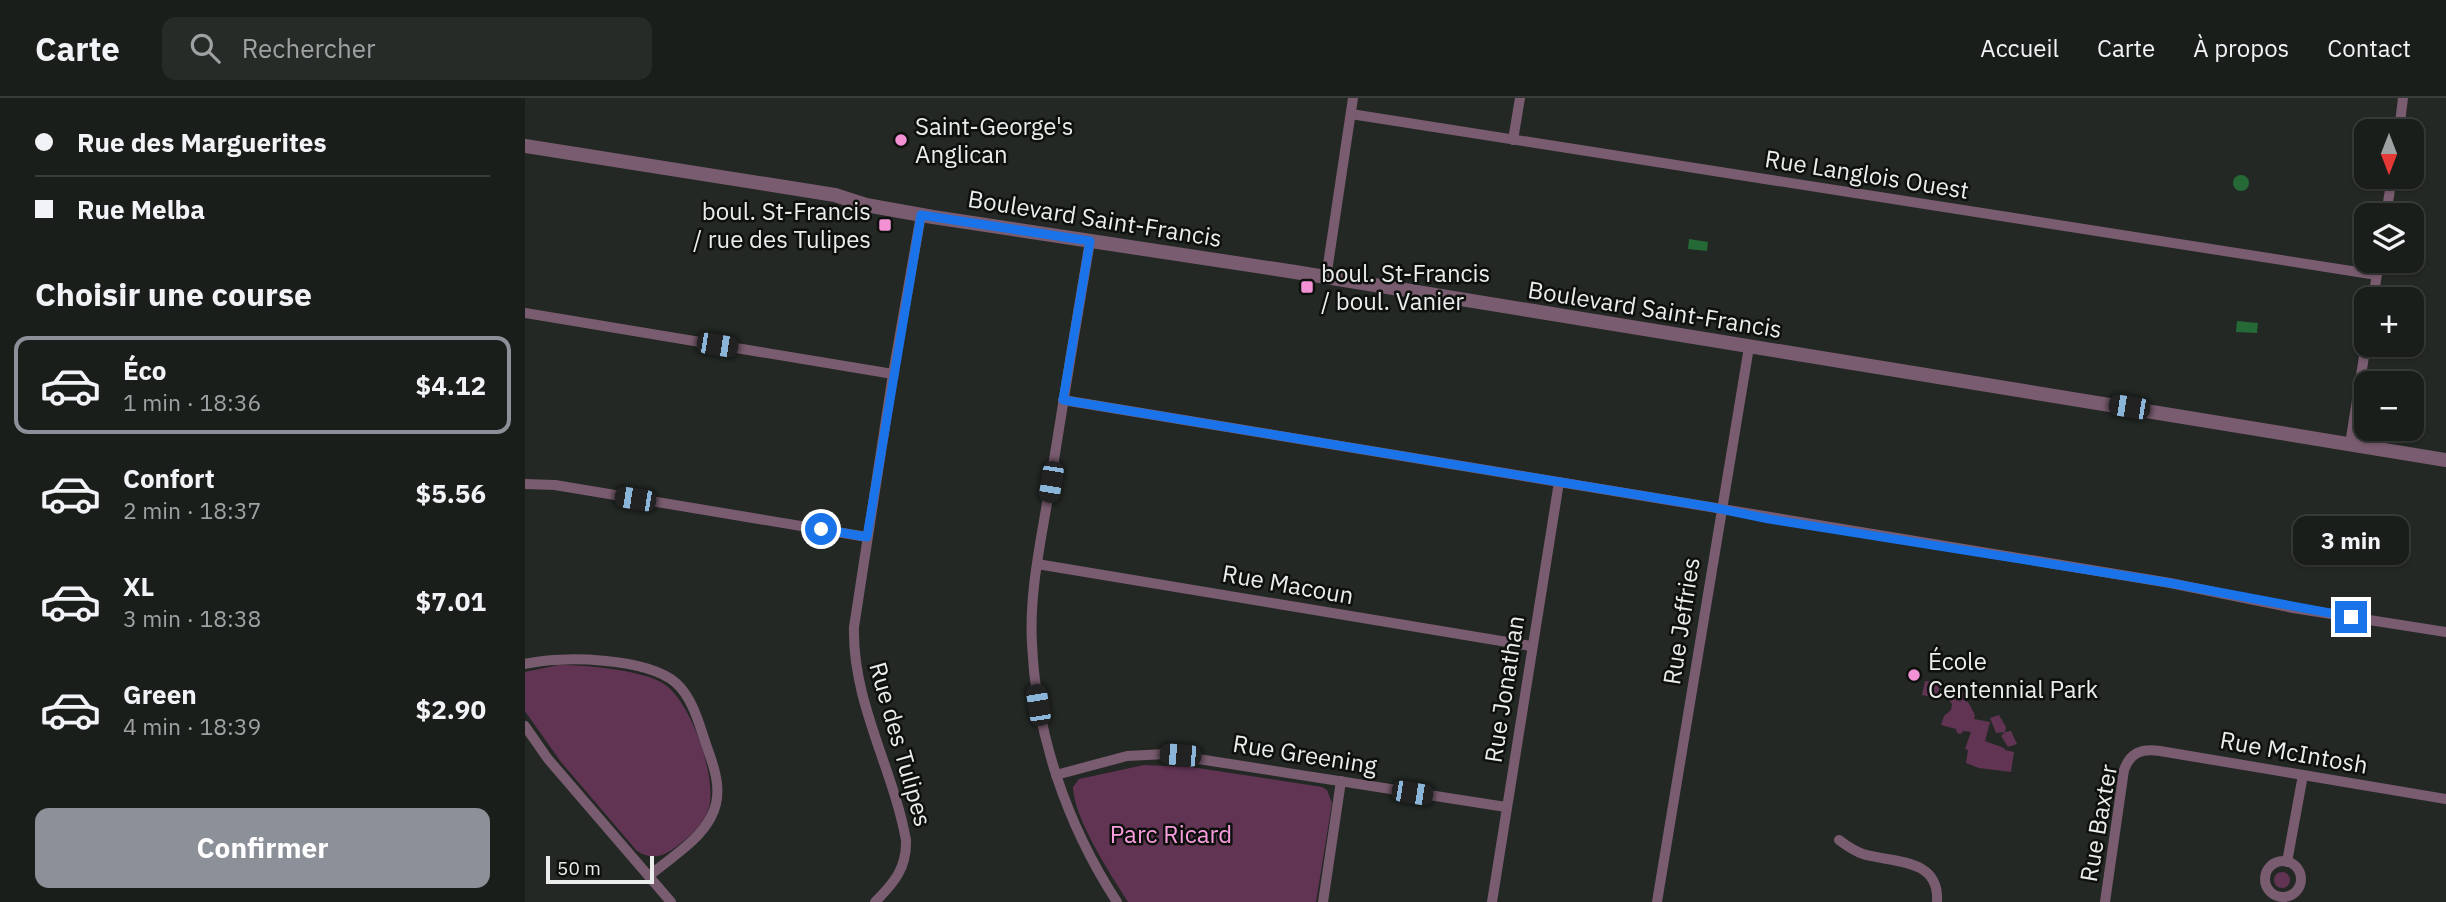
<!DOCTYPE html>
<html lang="fr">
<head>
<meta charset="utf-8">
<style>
  :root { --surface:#1a1e1b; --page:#272b28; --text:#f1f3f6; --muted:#9fa2a3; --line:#383c3a; --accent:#8c9099 }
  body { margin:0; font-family:"IBM Plex Sans",sans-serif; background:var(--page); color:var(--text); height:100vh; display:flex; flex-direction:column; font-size:26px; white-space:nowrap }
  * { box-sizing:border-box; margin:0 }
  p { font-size:23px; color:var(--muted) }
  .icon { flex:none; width:38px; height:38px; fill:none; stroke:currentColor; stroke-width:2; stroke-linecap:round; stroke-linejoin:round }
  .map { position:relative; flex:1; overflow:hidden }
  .side { display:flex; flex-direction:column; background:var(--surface); width:525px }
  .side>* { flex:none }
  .hud { display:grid; align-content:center; height:154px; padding:0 35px; background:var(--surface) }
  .needle { width:46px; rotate:180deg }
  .tools { position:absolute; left:1829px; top:21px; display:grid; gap:14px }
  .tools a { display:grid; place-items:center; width:70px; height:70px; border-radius:14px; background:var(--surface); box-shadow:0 2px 5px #0004,0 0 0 2px var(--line); font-size:35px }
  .scale { position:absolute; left:21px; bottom:18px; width:108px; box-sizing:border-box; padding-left:7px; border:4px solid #eaedeb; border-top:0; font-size:19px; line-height:24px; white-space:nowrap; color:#eaedeb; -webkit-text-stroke:5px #0e100e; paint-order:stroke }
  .end { position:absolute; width:32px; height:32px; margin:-16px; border:9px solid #1a73e8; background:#fff; box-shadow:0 0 0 4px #fff }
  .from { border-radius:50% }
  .bubble { position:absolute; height:49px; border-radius:14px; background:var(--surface); box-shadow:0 2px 5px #0004,0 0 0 2px var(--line); font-size:23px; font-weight:800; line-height:49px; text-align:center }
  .car { position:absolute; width:21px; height:42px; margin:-21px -10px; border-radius:9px; box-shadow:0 0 5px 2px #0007; background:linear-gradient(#222 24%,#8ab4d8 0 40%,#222 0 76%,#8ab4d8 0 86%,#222 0) }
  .hud b { display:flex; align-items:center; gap:24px; height:66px; font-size:26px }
  .hud b+b { border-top:2px solid var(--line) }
  .hud i { width:18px; height:18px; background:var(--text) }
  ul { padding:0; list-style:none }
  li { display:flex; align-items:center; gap:21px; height:98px; margin:0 14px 10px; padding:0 21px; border:4px solid transparent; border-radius:14px }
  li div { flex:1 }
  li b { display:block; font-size:26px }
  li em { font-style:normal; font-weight:800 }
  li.on { border-color:var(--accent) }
  li>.icon { width:63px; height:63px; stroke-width:1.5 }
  h2 { padding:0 35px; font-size:32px; line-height:84px }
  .button { display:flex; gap:14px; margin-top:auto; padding:14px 35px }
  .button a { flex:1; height:80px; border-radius:14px; background:var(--accent); color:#fff; font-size:28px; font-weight:800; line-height:80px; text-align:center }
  header { display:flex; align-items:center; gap:42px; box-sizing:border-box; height:98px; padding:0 35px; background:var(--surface); border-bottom:2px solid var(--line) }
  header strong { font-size:33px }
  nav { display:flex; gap:38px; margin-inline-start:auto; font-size:24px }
  .search { width:490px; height:63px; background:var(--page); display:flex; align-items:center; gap:18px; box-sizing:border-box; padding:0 24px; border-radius:14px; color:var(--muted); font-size:26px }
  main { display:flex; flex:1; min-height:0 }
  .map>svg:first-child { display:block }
  .green { fill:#623454 }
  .water { fill:#256937 }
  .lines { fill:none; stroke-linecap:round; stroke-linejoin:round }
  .minor { stroke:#795c6f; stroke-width:10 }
  .tertiary { stroke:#795c6f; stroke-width:14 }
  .route { stroke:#1a73e8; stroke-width:9 }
  .poi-dot { fill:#f391d5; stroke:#0e100e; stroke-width:2.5 }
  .labels { text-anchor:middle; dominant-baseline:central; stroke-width:5; stroke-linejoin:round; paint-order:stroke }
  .poi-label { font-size:24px; fill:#eaedeb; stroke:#0e100e; text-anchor:start }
  .street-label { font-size:24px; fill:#eaedeb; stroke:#0e100e }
  .park-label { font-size:24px; fill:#f99ddd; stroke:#0e100e }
</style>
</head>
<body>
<header>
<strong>Carte</strong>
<div class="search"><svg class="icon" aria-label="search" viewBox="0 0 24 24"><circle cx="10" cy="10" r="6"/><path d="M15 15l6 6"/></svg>Rechercher</div>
<nav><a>Accueil</a><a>Carte</a><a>À propos</a><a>Contact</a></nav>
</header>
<main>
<section class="side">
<div class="hud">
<b><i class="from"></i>Rue des Marguerites</b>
<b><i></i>Rue Melba</b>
</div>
<h2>Choisir une course</h2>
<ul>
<li class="on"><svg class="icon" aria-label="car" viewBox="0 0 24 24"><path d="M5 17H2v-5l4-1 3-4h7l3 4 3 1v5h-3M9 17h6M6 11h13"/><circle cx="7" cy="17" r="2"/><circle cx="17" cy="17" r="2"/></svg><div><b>Éco</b><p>1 min · 18:36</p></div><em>$4.12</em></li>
<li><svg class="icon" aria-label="car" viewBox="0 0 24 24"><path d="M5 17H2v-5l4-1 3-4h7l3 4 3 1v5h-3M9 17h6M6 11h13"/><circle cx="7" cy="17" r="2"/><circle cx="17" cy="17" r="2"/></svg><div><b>Confort</b><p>2 min · 18:37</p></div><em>$5.56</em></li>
<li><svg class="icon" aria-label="car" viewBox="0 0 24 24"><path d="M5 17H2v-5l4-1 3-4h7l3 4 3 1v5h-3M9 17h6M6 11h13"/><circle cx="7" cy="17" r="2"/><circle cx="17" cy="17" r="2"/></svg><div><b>XL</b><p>3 min · 18:38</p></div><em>$7.01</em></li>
<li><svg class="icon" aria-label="car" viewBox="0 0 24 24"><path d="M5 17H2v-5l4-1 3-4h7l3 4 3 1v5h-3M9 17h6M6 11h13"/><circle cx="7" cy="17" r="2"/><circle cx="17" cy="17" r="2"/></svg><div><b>Green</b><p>4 min · 18:39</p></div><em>$2.90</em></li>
</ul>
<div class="button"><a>Confirmer</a></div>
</section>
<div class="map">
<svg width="1921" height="804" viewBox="0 0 1921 804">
  <rect width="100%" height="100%" fill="#232824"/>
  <!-- green -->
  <g class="green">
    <path d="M 34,567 C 60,567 119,572 139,586 C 166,603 194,683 183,713 C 177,728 163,740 151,749 C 137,759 127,762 112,753 L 36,664 L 2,616 L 0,613 L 0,574 Z"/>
    <path d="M 1400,583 L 1415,584 L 1413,600 L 1397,597 Z"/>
    <path d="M 1427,592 L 1440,594 L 1440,603 L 1443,604 L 1450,617 L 1449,621 L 1465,624 L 1460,643 L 1479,650 L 1480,652 L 1489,654 L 1486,674 L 1454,670 L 1441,665 L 1443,652 L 1440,651 L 1446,634 L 1438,633 L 1436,636 L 1432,635 L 1431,631 L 1416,627 L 1419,618 L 1426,612 L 1427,606 L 1422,600 L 1423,593 Z"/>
    <path d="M 1474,617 L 1481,629 L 1480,634 L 1486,633 L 1492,646 L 1483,649 L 1476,638 L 1480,634 L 1471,635 L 1465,620 Z"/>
    <path d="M 619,667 L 666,669 L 797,689 L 802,692 L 807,705 L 791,804 L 603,804 C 586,777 549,721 548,689 L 554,681 Z"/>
    <circle cx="1757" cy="782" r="8"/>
  </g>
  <!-- water -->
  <g class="water">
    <circle cx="1716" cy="85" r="8"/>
    <path d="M 1164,141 L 1183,144 L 1182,153 L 1163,151 Z"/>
    <path d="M 1712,223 L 1733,225 L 1732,235 L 1711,234 Z"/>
  </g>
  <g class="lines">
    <!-- minor -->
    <g class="minor">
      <path d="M 826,16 L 1852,177"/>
      <path d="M 1874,33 L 1878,0"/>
      <path d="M 988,42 L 995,0"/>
      <path d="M 1861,117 L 1867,79"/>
      <path d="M 565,143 C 551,226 537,310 524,393 C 516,443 504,495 507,546 C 511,637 542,727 592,804"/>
      <path d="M 801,180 L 828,0"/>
      <path d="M 1848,201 L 1854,163"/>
      <path d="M 0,215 L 368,276"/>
      <path d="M 538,302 L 1645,485 L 1768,510 L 1921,534"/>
      <path d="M 1825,346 L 1841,246"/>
      <path d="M 0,386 L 30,387 L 342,439"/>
      <path d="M 512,466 L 1006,548"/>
      <path d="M 0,566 C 36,557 123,560 151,585 C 169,601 175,630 183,652 C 191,674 198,697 186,719 C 173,744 145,760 124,778"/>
      <path d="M 0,628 L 23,661 L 146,804"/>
      <path d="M 531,677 L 602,658 L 641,656 L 981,709"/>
      <path d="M 1314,742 C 1322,748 1329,753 1338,756 C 1367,765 1415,759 1412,804"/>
      <circle cx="1758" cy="781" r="18"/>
      <path d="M 1762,764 L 1778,677"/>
      <path d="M 350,804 C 369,785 382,770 381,742 C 368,670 327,604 329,529 L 368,276 L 396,117"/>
      <path d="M 798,804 L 816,683"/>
      <path d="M 967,804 L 1034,384"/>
      <path d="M 1132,804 L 1224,249"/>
      <path d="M 1580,804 L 1599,672 C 1605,655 1616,650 1635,653 L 1921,701"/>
    </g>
    <!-- tertiary -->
    <path class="tertiary" d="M 0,48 L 310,97 L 341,107 L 408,119 L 770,174 L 1921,362"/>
  </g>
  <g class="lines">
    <!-- route -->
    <path class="route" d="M 296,431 L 342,439 L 396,117 L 565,143 L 538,302 L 1186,409 L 1244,421 L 1645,485 L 1826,519"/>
  </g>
  <!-- markers -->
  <g class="poi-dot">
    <circle cx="376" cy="42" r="7"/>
    <rect x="353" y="120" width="14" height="14" rx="3.5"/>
    <rect x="775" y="182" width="14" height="14" rx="3.5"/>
    <circle cx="1389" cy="577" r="7"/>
  </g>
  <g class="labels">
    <!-- poi labels -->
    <g class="poi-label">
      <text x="390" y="28">Saint-George's<tspan x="390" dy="28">Anglican</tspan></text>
      <text x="346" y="113" text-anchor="end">boul. St-Francis<tspan x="346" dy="28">/ rue des Tulipes</tspan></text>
      <text x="796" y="175">boul. St-Francis<tspan x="796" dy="28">/ boul. Vanier</tspan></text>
      <text x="1403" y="563">École<tspan x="1403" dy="28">Centennial Park</tspan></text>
    </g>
    <!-- street labels -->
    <g class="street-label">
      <text transform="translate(1342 76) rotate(9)">Rue Langlois Ouest</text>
      <text transform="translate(570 120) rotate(9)">Boulevard Saint-Francis</text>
      <text transform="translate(1130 211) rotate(9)">Boulevard Saint-Francis</text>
      <text transform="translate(763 486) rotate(10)">Rue Macoun</text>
      <text transform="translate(1156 523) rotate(-81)">Rue Jeffries</text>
      <text transform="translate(979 591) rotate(-81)">Rue Jonathan</text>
      <text transform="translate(376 646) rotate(74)">Rue des Tulipes</text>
      <text transform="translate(1769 654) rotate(10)">Rue McIntosh</text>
      <text transform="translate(780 656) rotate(9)">Rue Greening</text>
      <text transform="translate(1573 725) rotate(-80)">Rue Baxter</text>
    </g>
    <!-- park labels -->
    <g class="park-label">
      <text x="646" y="736">Parc Ricard</text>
    </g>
  </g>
</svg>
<div class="tools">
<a><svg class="needle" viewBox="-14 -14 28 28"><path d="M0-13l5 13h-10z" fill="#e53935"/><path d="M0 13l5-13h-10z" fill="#9fa2a3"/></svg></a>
<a><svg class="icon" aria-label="layers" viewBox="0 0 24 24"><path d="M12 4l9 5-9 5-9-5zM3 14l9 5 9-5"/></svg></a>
<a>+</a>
<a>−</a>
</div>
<div class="scale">50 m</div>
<i class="end from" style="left:296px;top:431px"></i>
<i class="end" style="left:1826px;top:519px"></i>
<div class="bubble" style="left:1768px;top:418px;width:116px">3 min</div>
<i class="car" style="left:192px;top:247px;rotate:99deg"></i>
<i class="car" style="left:1604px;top:309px;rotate:279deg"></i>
<i class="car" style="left:526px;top:384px;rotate:189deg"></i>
<i class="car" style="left:110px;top:401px;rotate:279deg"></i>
<i class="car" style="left:513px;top:607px;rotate:351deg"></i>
<i class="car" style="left:655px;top:657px;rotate:275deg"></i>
<i class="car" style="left:887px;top:695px;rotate:99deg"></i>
</div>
</main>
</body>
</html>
